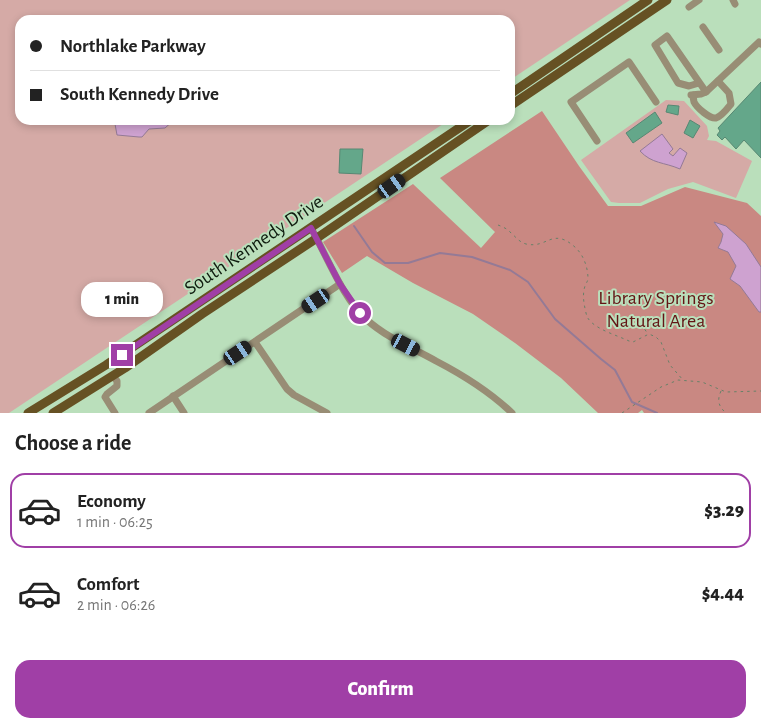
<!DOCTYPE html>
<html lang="en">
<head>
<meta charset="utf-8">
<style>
  :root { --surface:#fff; --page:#f2f2f2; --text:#222; --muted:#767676; --line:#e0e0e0; --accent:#a03fa6 }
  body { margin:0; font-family:"Alegreya Sans",sans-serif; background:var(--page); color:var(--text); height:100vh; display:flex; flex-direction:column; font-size:19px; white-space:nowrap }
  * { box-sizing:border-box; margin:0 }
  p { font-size:16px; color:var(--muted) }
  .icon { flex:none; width:28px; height:28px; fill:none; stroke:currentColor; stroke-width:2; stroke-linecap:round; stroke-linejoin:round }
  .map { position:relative; height:413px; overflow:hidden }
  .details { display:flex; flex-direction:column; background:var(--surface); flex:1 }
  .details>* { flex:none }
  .top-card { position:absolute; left:15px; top:15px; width:500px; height:110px; border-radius:15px; box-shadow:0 2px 8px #0003; display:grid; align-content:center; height:110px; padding:0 15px; background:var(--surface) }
  .end { position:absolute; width:22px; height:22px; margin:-11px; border:6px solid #a03fa6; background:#fff; box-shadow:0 0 0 2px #fff }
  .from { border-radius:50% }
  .bubble { position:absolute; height:35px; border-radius:15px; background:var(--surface); box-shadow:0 2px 8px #0003; font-size:16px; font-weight:800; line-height:35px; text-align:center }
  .car { position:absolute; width:15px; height:30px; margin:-15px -8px; border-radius:6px; box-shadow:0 0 4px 1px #0007; background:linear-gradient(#222 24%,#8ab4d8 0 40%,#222 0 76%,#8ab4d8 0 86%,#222 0) }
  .top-card b { display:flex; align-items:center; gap:18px; height:48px; font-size:19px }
  .top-card b+b { border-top:1px solid var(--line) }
  .top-card i { width:12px; height:12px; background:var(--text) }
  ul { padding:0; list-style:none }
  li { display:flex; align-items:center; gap:15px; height:75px; margin:0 10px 8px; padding:0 5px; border:2px solid transparent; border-radius:15px }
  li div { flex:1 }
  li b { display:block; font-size:19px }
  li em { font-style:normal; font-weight:800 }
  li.on { border-color:var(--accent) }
  li>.icon { width:45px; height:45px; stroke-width:1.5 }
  h2 { padding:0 15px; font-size:22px; line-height:60px }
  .action { display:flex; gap:10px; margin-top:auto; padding:10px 15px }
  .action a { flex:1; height:58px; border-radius:15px; background:var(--accent); color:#fff; font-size:20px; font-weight:800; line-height:58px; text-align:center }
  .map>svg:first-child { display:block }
  .green { fill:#d5aaa6 }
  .forest { fill:#c98882 }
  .water { fill:#cea2d0; stroke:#947a96 }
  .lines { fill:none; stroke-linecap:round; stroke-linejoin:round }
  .stream { stroke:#947a96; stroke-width:2 }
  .building { fill:#64a78a; stroke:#578873 }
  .path { stroke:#678168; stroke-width:1; stroke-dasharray:2.5 4; stroke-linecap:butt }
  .minor { stroke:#988d75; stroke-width:7 }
  .major { stroke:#665123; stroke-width:9 }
  .route { stroke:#a03fa6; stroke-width:6 }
  .labels { text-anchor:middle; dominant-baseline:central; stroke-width:4; stroke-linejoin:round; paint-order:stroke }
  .street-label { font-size:20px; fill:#0e1b0e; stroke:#badfbb }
  .park-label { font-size:20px; fill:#631515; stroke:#badfbb }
</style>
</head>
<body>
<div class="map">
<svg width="761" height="413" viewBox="0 0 761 413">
  <rect width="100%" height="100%" fill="#badfbb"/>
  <!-- green -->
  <g class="green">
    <path d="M 0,0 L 630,0 L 510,80 L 510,20 L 20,20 L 20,120 L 449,120 L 9,413 L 0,413 Z"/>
    <path d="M 666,100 L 684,101 L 707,126 L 709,136 L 707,140 L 716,141 L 752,161 L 736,198 L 693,182 L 668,189 L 640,203 L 619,203 L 611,202 L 581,160 Z"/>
  </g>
  <!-- forest -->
  <path class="forest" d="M 542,111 L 579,166 L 608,206 L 641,206 L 685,187 L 747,203 L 761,216 L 761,413 L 644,413 L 642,410 L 638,413 L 598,413 L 561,378 L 515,343 L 473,314 L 413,283 L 367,256 L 342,273 L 323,242 L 413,184 L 481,248 L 495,232 L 440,178 Z"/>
  <!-- water -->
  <g class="water">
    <path d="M 117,120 L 174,120 L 165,128 L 149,129 L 142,137 L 139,137 L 117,135 L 115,124 Z"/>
    <path d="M 662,134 L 673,149 L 669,153 L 673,156 L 680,148 L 687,153 L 680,169 C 664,162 652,164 640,151 Z"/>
    <path d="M 714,222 L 726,226 L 746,244 L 761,267 L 761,312 L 759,312 L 740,286 L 730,279 L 736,266 L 728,252 L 718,248 L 721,242 L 723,234 Z"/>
  </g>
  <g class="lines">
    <!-- stream -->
    <path class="stream" d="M 354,226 L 372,252 L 385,263 L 408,263 L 440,253 L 472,257 L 510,270 L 528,282 L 555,319 L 601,359 L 615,370 L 632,402 L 657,413"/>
  </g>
  <!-- building -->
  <g class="building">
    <path d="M 761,82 L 761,158 L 744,140 L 736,149 L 725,137 L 722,140 L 717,135 L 720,131 L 718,128 Z"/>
    <path d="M 668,105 L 679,106 L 678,115 L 666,112 Z"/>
    <path d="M 655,112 L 662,123 L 633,143 L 626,133 Z"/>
    <path d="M 690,120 L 700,126 L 693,138 L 684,133 Z"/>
    <path d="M 340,149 L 363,149 L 361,174 L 339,173 Z"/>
  </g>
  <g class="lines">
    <!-- path -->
    <g class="path">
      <path d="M 498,225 C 503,227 508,229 511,233 C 516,237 519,242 526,244 C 548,249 552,226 576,248 C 584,256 588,268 588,279 C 587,283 586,283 585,286 C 582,295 584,304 586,313 C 587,317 588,319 591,322 C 601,331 616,335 629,341 L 633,342 L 649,334 L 656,337 L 661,342 L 670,365 L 683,380"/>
      <path d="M 641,324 L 648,334"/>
      <path d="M 721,391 C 717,400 718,406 726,413"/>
      <path d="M 622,413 L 661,387 L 678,380 L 702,382 L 726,392 L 761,391"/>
    </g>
    <!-- minor -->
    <g class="minor">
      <path d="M 733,0 L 735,4"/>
      <path d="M 689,7 L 699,0"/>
      <path d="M 703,27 L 719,50"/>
      <path d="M 699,83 L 689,86 L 678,83 L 655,45 L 667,36 L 706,92"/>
      <path d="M 691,95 L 701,94 L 706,92 L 759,42 L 761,44"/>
      <path d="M 694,95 C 693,98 693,99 694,102 C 697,108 710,119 716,118 C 722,116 727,109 731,104 L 729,93 L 718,81"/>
      <path d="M 597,141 L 571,102 L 629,62 L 656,102"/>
      <path d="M 311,228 C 327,256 343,299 367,320 C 387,338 413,348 436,361 C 463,375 490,392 512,413"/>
      <path d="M 255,342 L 287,389 L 294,395 L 327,413"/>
      <path d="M 113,376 L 117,381 L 117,386 L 107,394 L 105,397 L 115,413"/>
      <path d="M 173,396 L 184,413"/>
      <path d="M 149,413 L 340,284"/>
    </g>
    <!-- major -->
    <g class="major">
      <path d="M 510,94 L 648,0"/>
      <path d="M 510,106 L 667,0"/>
      <path d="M 28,413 L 106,365 L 471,120"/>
      <path d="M 53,413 L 125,368 L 202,314 L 317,238 L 489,120"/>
    </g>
  </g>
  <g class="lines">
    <!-- route -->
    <path class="route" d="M 122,355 L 311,228 L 340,284 L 360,313"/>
  </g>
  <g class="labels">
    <!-- street labels -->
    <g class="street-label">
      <text transform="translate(254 245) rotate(-34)">South Kennedy Drive</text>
    </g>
    <!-- park labels -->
    <g class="park-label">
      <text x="656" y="298">Library Springs<tspan x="656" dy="23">Natural Area</tspan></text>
    </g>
  </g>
</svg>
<i class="end from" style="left:360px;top:313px"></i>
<i class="end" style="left:122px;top:355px"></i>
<div class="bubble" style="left:81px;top:282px;width:82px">1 min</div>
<i class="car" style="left:392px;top:186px;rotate:55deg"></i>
<i class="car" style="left:316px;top:301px;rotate:236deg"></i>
<i class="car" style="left:406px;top:345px;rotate:117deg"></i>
<i class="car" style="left:238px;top:353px;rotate:56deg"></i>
<div class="top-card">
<b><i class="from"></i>Northlake Parkway</b>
<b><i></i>South Kennedy Drive</b>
</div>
</div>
<section class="details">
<h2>Choose a ride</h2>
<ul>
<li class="on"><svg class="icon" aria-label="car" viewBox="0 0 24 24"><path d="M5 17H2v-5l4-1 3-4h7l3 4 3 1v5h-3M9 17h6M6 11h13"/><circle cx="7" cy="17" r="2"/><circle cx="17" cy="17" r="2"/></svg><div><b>Economy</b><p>1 min · 06:25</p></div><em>$3.29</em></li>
<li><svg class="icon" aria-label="car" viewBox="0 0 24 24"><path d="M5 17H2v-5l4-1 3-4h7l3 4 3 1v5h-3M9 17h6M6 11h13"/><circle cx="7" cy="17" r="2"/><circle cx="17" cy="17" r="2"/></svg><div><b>Comfort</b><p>2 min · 06:26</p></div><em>$4.44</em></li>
</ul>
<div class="action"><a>Confirm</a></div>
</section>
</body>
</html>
